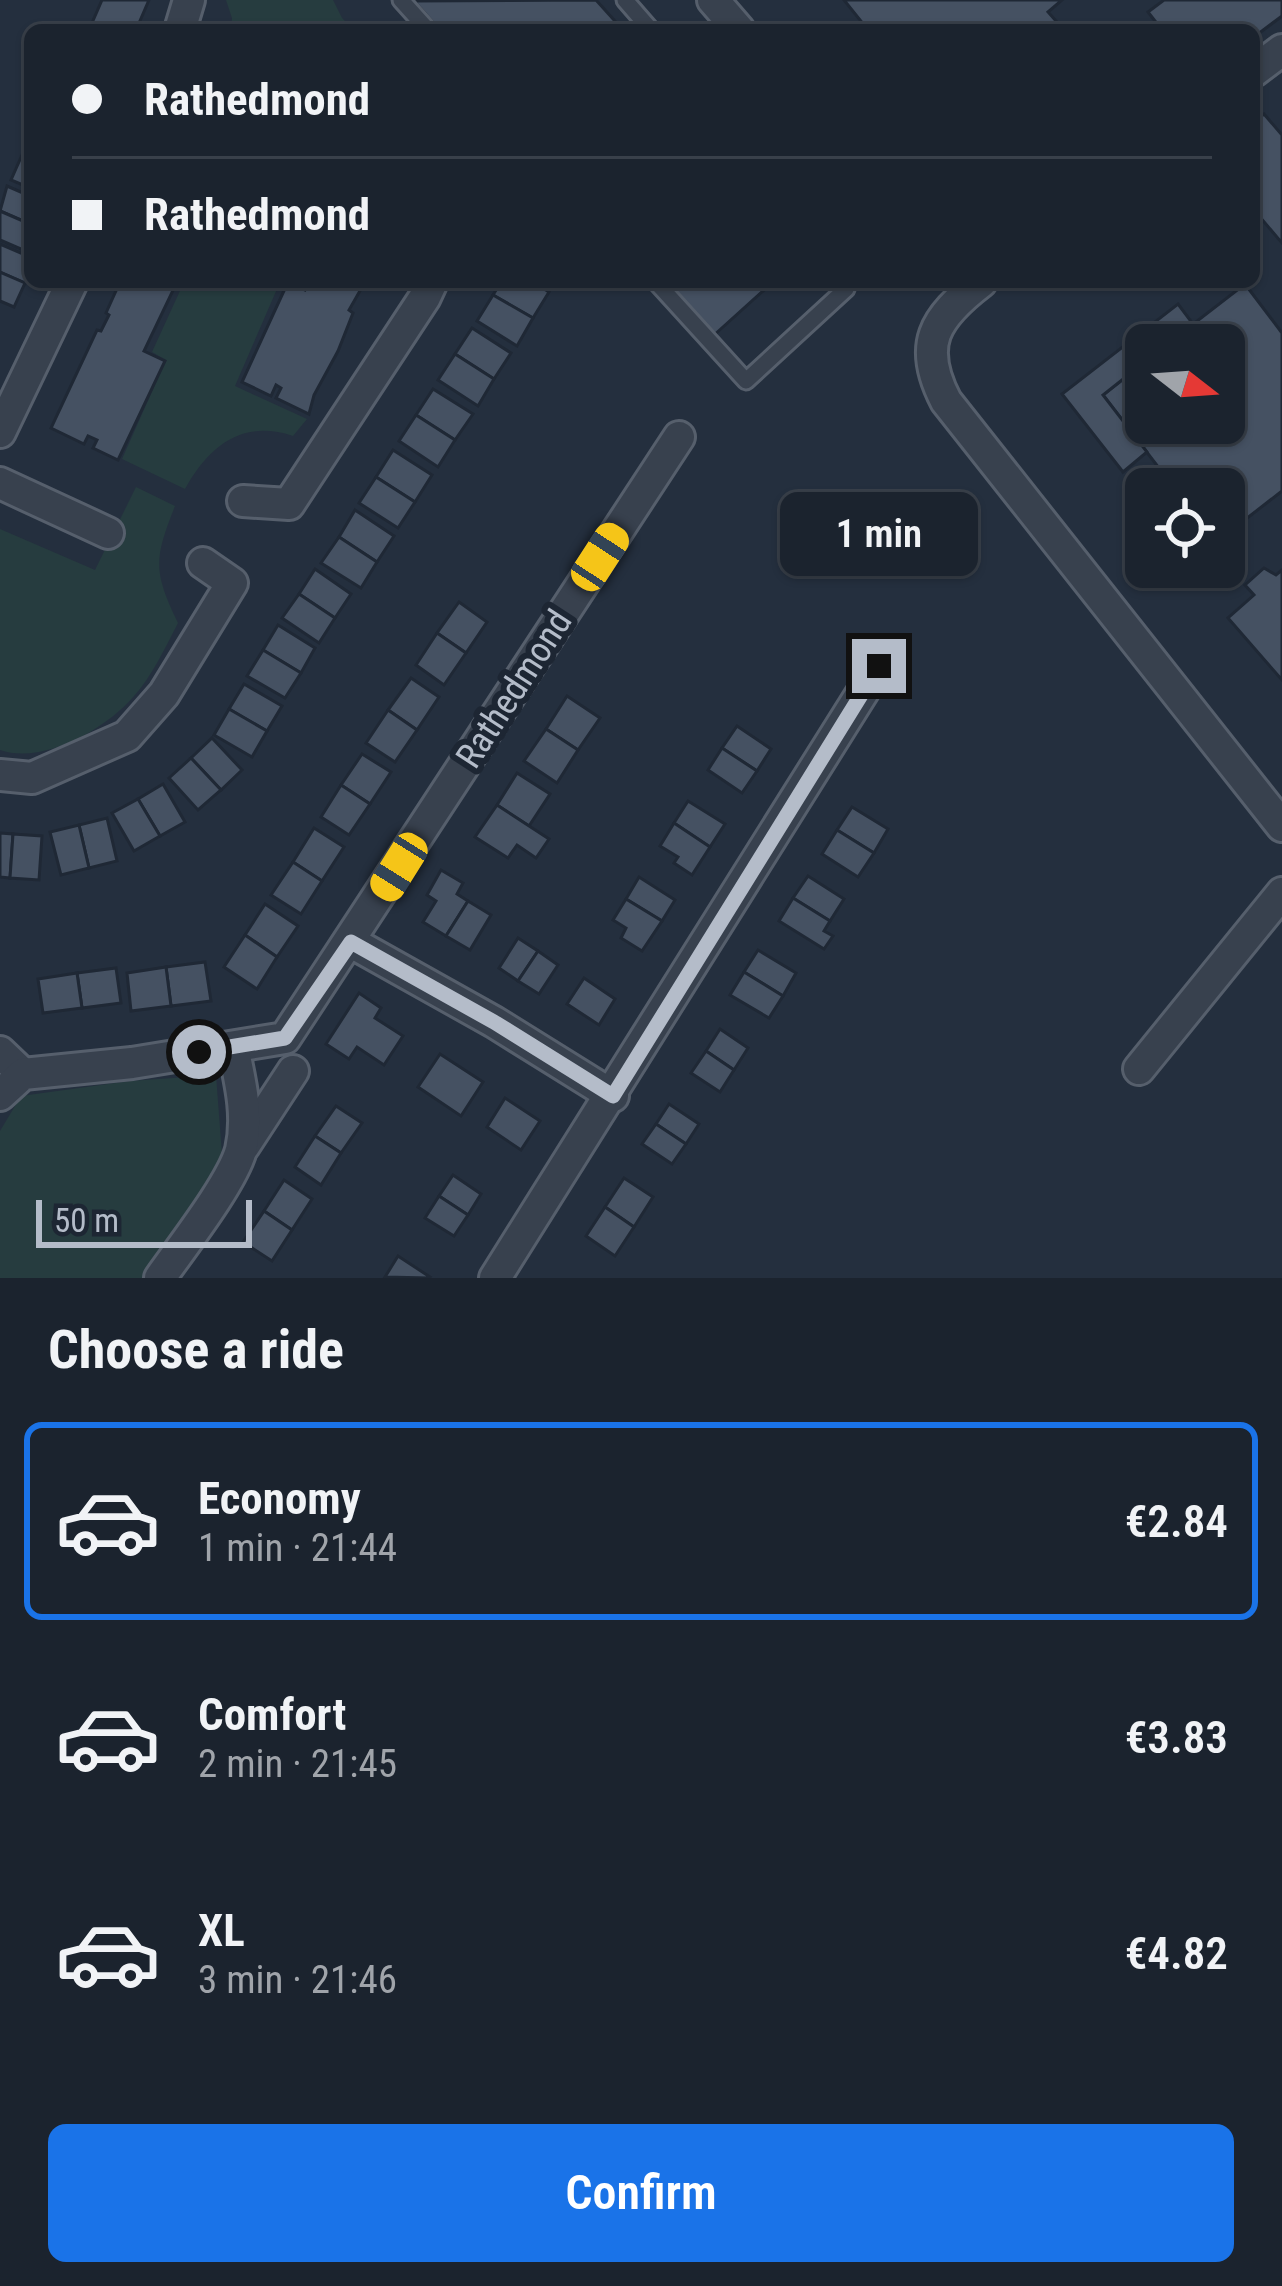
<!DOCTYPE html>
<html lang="en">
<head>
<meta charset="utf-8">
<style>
  :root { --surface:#1b232e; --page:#242b36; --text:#f1f3f6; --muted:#a0a4aa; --line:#39404a; --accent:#1a73e8 }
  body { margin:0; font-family:"Roboto Condensed",sans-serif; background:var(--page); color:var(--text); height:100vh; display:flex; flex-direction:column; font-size:45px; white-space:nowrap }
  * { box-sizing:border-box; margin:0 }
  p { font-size:39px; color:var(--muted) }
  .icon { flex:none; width:66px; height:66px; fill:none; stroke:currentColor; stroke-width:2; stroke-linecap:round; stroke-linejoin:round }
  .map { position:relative; height:1278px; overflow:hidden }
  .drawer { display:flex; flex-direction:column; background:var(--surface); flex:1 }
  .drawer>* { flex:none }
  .guide { position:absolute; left:24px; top:24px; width:1236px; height:264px; border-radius:18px; box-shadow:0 3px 9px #0004,0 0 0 3px var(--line); display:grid; align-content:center; height:264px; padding:0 48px; background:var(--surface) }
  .needle { width:78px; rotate:107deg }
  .controls { position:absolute; left:1125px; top:324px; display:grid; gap:24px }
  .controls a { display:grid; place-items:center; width:120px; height:120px; border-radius:18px; background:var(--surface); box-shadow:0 3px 9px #0004,0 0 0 3px var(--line); font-size:60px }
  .scale { position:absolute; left:36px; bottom:30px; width:216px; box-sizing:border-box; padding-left:12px; border:6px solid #b4bcc9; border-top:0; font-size:33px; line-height:42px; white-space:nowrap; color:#b4bcc9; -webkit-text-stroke:9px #1d2633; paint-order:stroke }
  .end { position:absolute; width:54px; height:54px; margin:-27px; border:15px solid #b4bcc9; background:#111; box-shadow:0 0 0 6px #111 }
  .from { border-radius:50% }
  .bubble { position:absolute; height:84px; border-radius:18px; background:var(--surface); box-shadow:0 3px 9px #0004,0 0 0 3px var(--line); font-size:39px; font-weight:600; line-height:84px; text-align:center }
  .car { position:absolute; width:36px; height:72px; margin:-36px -18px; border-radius:15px; box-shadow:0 0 9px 3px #0007; background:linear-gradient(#f5c518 24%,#345 0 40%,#f5c518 0 76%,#345 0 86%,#f5c518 0) }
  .guide b { display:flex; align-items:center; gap:42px; height:114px; font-size:45px }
  .guide b+b { border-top:3px solid var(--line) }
  .guide i { width:30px; height:30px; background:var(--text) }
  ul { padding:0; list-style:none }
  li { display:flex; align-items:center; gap:36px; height:198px; margin:0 24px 18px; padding:0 24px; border:6px solid transparent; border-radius:18px }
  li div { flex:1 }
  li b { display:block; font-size:45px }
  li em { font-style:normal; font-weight:600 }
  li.active { border-color:var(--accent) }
  li>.icon { width:108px; height:108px; stroke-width:1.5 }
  h2 { padding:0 48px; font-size:54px; line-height:144px }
  .primary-button { display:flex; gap:24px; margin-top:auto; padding:24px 48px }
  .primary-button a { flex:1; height:138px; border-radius:18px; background:var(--accent); color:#fff; font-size:48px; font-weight:600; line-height:138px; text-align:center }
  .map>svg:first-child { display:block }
  .green { fill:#263c3f }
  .building { fill:#455162; stroke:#1f2835; stroke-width:3 }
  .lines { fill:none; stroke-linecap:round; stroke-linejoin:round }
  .lane-casing { stroke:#565f6c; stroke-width:21 }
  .street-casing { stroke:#565f6c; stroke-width:36 }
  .lane { stroke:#38414e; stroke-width:15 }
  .street { stroke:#38414e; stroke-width:30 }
  .route { stroke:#b4bcc9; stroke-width:15 }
  .labels { text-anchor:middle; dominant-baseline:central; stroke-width:12; stroke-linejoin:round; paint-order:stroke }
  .street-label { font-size:36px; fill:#b4bcc9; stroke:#1d2633 }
</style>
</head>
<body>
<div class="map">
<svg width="1282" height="1278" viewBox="0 0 1282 1278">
  <rect width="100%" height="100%" fill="#242f3e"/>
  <!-- green -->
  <g class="green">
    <path d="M 226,0 L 333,0 L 342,18 L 354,30 L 291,30 L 276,25 L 274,30 L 231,30 L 232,18 Z"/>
    <path d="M 184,282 L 280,282 L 235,386 L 307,419 L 293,436 C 242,419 209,446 185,489 L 122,459 L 166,360 L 152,352 Z"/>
    <path d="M 136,487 L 175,506 C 154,559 153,571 178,623 C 165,648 152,676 134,696 C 106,729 43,765 0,750 L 0,529 L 95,570 Z"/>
    <path d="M 216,1075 L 222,1154 L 211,1182 L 145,1278 L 0,1278 L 0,1131 L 21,1096 L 130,1081 Z"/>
  </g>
  <!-- building -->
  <g class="building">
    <path d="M 102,0 L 149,0 L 136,30 L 109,30 L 92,23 Z"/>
    <path d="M 596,0 L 623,30 L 440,30 L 414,1 Z"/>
    <path d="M 844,0 L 1062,0 L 1048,12 L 1064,30 L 868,30 Z"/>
    <path d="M 1164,0 L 1282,0 L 1282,16 L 1254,37 L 1254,30 L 1162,30 L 1148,12 Z"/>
    <path d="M 1264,114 L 1282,135 L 1282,243 L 1254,210 L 1254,122 Z"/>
    <path d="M 22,155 L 30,159 L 30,188 L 11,180 Z"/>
    <path d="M 7,186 L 30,196 L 30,224 L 0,211 Z"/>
    <path d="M 0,211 L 30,224 L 30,253 L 0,240 Z"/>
    <path d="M 0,244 L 30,257 L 25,283 L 0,272 Z"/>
    <path d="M 0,272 L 25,283 L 14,307 L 0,301 Z"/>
    <path d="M 120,282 L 177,282 L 144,351 L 165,361 L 118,460 L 93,448 L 97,440 L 88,436 L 84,444 L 51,428 L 97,330 L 101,331 L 109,315 L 106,313 Z"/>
    <path d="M 288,282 L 305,290 L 309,282 L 365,282 L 349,310 L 353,313 L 338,351 L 314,395 L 309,414 L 276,398 L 281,388 L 276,385 L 271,396 L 242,382 Z"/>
    <path d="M 501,282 L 533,282 L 549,292 L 533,318 L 493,295 Z"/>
    <path d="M 665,282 L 773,282 L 713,336 Z"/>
    <path d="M 1245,284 L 1282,333 L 1282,491 L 1224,536 L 1224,489 L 1175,489 L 1103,395 L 1146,361 L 1146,423 L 1224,423 L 1224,345 L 1166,345 Z"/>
    <path d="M 493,295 L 533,318 L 517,346 L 477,321 Z"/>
    <path d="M 1178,304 L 1193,324 L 1166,345 L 1146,345 L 1146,361 L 1103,395 L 1147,452 L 1123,472 L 1062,394 Z"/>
    <path d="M 472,328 L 511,353 L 494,379 L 455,354 Z"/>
    <path d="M 455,354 L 494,379 L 478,406 L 438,380 Z"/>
    <path d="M 433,389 L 473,414 L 455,440 L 416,415 Z"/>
    <path d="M 416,415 L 455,440 L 438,467 L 399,441 Z"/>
    <path d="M 393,450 L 432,475 L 415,502 L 376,477 Z"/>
    <path d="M 376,477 L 415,502 L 398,528 L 359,503 Z"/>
    <path d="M 355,510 L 394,536 L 377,562 L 339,537 Z"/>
    <path d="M 339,537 L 377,562 L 361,588 L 321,563 Z"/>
    <path d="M 1264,568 L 1276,575 L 1282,570 L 1282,680 L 1228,618 L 1254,595 L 1245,585 Z"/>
    <path d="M 315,569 L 351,594 L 335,618 L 299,594 Z"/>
    <path d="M 299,594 L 335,618 L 319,643 L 282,618 Z"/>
    <path d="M 459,602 L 487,622 L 466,653 L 437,633 Z"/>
    <path d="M 278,625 L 315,648 L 301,673 L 263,650 Z"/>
    <path d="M 437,633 L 466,653 L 444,685 L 416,665 Z"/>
    <path d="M 263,650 L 301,673 L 285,698 L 247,676 Z"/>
    <path d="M 411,678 L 439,697 L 417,730 L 388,710 Z"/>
    <path d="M 244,684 L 282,706 L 267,731 L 229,709 Z"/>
    <path d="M 567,696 L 600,718 L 578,750 L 546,729 Z"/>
    <path d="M 229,709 L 267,731 L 252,757 L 214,735 Z"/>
    <path d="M 388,710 L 417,730 L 395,762 L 366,743 Z"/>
    <path d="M 737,726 L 771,749 L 757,771 L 722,748 Z"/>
    <path d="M 546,729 L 578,750 L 557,783 L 524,761 Z"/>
    <path d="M 212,738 L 242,770 L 221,790 L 191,758 Z"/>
    <path d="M 722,748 L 757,771 L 742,793 L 708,770 Z"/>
    <path d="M 362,754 L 391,772 L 370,804 L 341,785 Z"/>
    <path d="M 191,758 L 221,790 L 198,810 L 169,778 Z"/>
    <path d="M 517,773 L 550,794 L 529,826 L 497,805 Z"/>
    <path d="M 163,784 L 185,822 L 160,836 L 138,799 Z"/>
    <path d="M 341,785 L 370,804 L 349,835 L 321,817 Z"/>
    <path d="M 138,799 L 160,836 L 134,851 L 112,813 Z"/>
    <path d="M 688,801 L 725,824 L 710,847 L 674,823 Z"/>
    <path d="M 497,805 L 549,839 L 536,858 L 517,845 L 508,858 L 475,837 Z"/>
    <path d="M 852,807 L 888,829 L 874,853 L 837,830 Z"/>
    <path d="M 107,818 L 117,861 L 89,868 L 79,825 Z"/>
    <path d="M 674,823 L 710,847 L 692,875 L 674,863 L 678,857 L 660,846 Z"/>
    <path d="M 79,825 L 89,868 L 61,875 L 50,832 Z"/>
    <path d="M 314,828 L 344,847 L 322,881 L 293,862 Z"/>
    <path d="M 837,830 L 874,853 L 858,877 L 822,854 Z"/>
    <path d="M 0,833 L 13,834 L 10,878 L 0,877 Z"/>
    <path d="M 13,834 L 42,836 L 39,880 L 10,878 Z"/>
    <path d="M 293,862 L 322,881 L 301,914 L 271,895 Z"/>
    <path d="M 441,870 L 463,883 L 457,894 L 468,901 L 446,936 L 423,922 L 436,901 L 427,895 Z"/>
    <path d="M 808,876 L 844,899 L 830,921 L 793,898 Z"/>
    <path d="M 639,877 L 675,900 L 662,921 L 626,899 Z"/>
    <path d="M 793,898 L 830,921 L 824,931 L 833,936 L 824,949 L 779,921 Z"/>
    <path d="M 626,899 L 662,921 L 642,951 L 621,938 L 626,928 L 613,920 Z"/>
    <path d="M 468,901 L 491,915 L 470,950 L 446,936 Z"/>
    <path d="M 265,904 L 298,926 L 277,957 L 245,935 Z"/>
    <path d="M 245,935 L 277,957 L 257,989 L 224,967 Z"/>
    <path d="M 518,938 L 538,951 L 518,981 L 499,968 Z"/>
    <path d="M 758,950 L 796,973 L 783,996 L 744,972 Z"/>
    <path d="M 538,951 L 558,965 L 539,994 L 518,981 Z"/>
    <path d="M 205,962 L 211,1001 L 171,1006 L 166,967 Z"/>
    <path d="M 166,967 L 171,1006 L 131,1011 L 127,973 Z"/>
    <path d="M 116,968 L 121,1003 L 82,1008 L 77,973 Z"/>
    <path d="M 744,972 L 783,996 L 769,1018 L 730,995 Z"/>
    <path d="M 77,973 L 82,1008 L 43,1013 L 38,979 Z"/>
    <path d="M 584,978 L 615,999 L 599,1025 L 567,1004 Z"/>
    <path d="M 359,993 L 381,1008 L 375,1018 L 403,1036 L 384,1065 L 357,1047 L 349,1059 L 326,1044 Z"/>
    <path d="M 720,1029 L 748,1048 L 734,1070 L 706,1051 Z"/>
    <path d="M 706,1051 L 734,1070 L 720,1092 L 691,1073 Z"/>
    <path d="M 440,1054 L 483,1082 L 461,1116 L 418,1087 Z"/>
    <path d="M 505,1098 L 540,1121 L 521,1150 L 487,1127 Z"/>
    <path d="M 669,1104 L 699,1124 L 686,1144 L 656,1124 Z"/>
    <path d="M 336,1106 L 362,1123 L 341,1153 L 315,1136 Z"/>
    <path d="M 656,1124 L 686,1144 L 672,1164 L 642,1144 Z"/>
    <path d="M 315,1136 L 341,1153 L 321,1185 L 295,1167 Z"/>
    <path d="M 453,1175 L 481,1194 L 468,1215 L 439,1196 Z"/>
    <path d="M 624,1178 L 653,1197 L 634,1227 L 605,1207 Z"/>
    <path d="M 284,1180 L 312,1199 L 292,1230 L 264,1211 Z"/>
    <path d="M 439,1196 L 468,1215 L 454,1236 L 425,1218 Z"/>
    <path d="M 605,1207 L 634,1227 L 615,1256 L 586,1236 Z"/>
    <path d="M 264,1211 L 292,1230 L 272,1261 L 243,1242 Z"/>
    <path d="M 398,1256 L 430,1277 L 429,1278 L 385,1277 Z"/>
  </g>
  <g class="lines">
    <!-- lane casing -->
    <g class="lane-casing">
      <g id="lane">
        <path d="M 401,0 L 428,30"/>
        <path d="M 625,0 L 651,30"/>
        <path d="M 656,282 L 746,381 L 846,289 L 848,282"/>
      </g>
    </g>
    <!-- street casing -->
    <g class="street-casing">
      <g id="street">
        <path d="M 713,0 L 739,30"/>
        <path d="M 180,30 L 189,0"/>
        <path d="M 1254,71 L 1282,50"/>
        <path d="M 981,282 C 934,318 917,345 946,401 L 1282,826"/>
        <path d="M 0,432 L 72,282"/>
        <path d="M 0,483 L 108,533"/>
        <path d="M 243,501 L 289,504 L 425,297 L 432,282"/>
        <path d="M 0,775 L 32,778 L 127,736 L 164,694 L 232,583 L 203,563"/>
        <path d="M 351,942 L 494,1022 L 613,1096"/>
        <path d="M 0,1052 L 23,1074"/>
        <path d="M 1139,1069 L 1282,893"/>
        <path d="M 0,1095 L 23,1074 L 132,1063 L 285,1038 L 679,437"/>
        <path d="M 244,1146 L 293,1071"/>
        <path d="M 160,1278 C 181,1248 232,1183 241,1150 C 249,1115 240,1081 233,1047"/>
        <path d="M 495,1278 L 879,666"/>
      </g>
    </g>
    <!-- lane -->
    <use href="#lane" class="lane"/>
    <!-- street -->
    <use href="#street" class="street"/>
  </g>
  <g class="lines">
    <!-- route -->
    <path class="route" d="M 199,1052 L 285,1038 L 351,942 L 494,1022 L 613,1096 L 879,666"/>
  </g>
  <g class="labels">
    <!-- street labels -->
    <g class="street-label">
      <text transform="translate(514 689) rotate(-57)">Rathedmond</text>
    </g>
  </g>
</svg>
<div class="controls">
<a><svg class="needle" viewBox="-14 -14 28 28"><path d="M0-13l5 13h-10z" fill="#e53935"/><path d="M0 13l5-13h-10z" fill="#a0a4aa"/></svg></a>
<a><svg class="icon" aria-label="locate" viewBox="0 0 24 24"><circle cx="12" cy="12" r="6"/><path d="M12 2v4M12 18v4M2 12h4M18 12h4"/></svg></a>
</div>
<div class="scale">50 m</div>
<i class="end from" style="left:199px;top:1052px"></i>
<i class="end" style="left:879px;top:666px"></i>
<div class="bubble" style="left:780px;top:492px;width:198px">1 min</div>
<i class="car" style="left:600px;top:557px;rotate:33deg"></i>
<i class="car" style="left:399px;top:867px;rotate:212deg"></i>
<div class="guide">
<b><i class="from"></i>Rathedmond</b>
<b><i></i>Rathedmond</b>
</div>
</div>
<section class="drawer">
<h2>Choose a ride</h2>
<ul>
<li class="active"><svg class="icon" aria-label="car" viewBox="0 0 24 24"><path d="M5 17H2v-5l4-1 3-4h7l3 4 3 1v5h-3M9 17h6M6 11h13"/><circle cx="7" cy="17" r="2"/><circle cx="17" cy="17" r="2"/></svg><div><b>Economy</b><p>1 min · 21:44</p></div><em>€2.84</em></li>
<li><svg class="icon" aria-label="car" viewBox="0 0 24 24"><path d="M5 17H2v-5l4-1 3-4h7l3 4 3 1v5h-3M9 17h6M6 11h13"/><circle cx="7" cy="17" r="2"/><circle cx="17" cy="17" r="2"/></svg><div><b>Comfort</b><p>2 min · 21:45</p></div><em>€3.83</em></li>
<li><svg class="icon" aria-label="car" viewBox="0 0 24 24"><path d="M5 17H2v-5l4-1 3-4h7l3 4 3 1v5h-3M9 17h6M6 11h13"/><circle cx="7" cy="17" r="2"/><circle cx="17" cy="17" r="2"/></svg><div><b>XL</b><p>3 min · 21:46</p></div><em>€4.82</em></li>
</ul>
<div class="primary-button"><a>Confirm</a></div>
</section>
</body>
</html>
